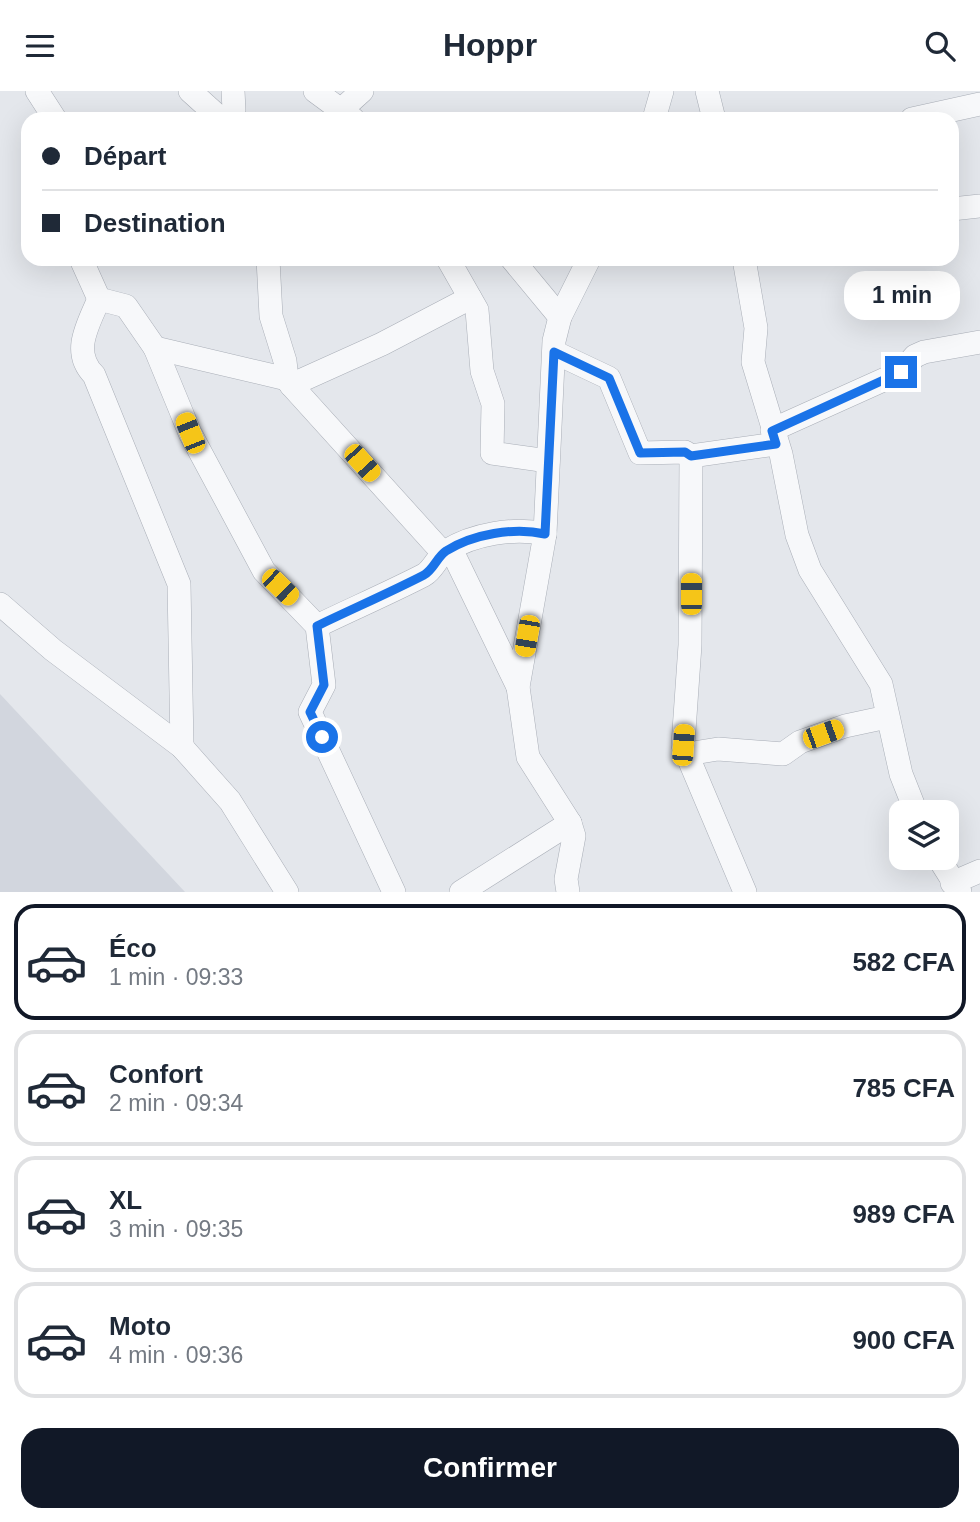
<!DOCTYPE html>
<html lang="fr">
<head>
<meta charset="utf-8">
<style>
  :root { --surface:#fff; --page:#f6f6f7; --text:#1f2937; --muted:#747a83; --line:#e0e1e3; --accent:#111827 }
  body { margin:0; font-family:Helvetica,sans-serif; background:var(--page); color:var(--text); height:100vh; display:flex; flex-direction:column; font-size:26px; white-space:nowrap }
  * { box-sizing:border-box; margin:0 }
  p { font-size:23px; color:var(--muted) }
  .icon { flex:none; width:38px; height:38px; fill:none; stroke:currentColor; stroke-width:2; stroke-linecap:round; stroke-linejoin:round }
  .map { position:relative; height:801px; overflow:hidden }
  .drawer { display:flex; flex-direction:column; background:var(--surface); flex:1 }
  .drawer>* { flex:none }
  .hud { position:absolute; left:21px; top:21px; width:938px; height:154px; border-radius:21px; box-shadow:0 7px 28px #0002; display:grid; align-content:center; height:154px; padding:0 21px; background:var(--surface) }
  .controls { position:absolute; left:889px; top:709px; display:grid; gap:14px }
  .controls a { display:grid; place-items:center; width:70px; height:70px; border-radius:14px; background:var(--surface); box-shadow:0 7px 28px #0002; font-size:35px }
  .end { position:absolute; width:32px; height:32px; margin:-16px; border:9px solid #1a73e8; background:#fff; box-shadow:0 0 0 4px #fff }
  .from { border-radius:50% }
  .bubble { position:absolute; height:49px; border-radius:21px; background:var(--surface); box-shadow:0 7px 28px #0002; font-size:23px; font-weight:600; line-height:49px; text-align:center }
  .car { position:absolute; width:21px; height:42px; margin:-21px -10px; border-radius:9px; box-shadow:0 0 5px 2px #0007; background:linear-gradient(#f5c518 24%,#345 0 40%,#f5c518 0 76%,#345 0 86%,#f5c518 0) }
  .hud b { display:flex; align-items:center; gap:24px; height:66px; font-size:26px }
  .hud b+b { border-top:2px solid var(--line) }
  .hud i { width:18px; height:18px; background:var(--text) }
  ul { padding:12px 0 0; list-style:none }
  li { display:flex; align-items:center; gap:21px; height:116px; margin:0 14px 10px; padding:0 7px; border:4px solid var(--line); border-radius:21px }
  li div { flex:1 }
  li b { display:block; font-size:26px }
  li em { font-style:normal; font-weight:600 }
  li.selected { border-color:var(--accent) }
  li>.icon { width:63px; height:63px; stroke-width:1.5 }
  .action { display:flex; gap:14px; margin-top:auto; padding:14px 21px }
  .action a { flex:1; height:80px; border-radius:21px; background:var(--accent); color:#fff; font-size:28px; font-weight:600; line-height:80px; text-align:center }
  header { display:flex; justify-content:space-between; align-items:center; height:91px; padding:0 21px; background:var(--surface); font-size:32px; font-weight:600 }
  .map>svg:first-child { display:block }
  .built { fill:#d2d6de }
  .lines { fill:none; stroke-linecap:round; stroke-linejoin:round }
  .minor-casing { stroke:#a9aeb7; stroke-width:24 }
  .minor { stroke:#f7f8fa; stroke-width:23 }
  .route { stroke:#1a73e8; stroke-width:9 }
</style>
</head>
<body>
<header><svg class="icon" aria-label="menu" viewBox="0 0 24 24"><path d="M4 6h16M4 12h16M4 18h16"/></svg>Hoppr<svg class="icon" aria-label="search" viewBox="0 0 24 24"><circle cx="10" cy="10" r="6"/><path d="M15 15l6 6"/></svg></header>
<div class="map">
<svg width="980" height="801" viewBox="0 0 980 801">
  <rect width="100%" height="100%" fill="#e4e7ec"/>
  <!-- built -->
  <path class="built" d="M 0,603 L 185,801 L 0,801 Z"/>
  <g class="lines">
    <!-- minor casing -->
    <g class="minor-casing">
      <g id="minor">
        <path d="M 37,0 L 55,28"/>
        <path d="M 190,0 L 221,28"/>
        <path d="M 315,0 L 353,28"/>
        <path d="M 707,0 L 714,28"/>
        <path d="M 341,19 L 362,0"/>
        <path d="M 223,28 L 234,19 L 233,0"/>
        <path d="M 654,28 L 662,0"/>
        <path d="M 912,28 L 980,13"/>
        <path d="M 952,118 L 980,115"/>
        <path d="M 81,168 L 99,208 L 126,215 L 155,257 L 287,288 L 291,294 L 382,253 L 470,207"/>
        <path d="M 268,168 L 271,225 L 285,270 L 287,288"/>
        <path d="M 448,168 L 477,219 L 482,280 L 493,313 L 492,362 L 548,370"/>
        <path d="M 512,168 L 560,226"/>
        <path d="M 744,168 L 756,237 L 753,271 L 781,363 L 797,444 L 810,479 L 881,593 L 901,683 L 916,721"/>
        <path d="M 99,208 C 88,234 71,261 94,284 L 179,493 L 182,656"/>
        <path d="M 155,257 L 190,342 L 264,480 L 317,535 L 324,594 L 310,621 L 394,801"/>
        <path d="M 554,261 L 609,287 L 640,362 L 685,361 L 691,365 L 776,353"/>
        <path d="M 291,294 L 443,462"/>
        <path d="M 772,339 L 901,281 L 915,265 L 924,261 L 980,251"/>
        <path d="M 691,365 L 690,554 L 683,654 L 745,801"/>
        <path d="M 451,458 L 518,596"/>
        <path d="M 0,513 L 53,559 L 182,656 L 230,710 L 287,801"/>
        <path d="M 317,535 C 352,518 389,502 424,484 C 434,478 437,466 446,460 C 473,443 514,436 545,443"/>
        <path d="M 687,663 L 718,658 L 783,663 L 800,651 L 845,635 L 887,626"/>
        <path d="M 938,766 L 960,801"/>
        <path d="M 952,792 L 980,780"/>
        <path d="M 461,801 L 570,732"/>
        <path d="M 568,801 L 566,788 L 574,745 L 570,732 L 528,666 L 518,596 L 545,443 L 554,250 L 560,226 L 589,168"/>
      </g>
    </g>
    <!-- minor -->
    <use href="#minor" class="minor"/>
  </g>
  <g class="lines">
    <!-- route -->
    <path class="route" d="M 322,646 L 310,621 L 324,594 L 317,535 C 352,518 389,502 424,484 C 434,478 437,466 446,460 C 473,443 514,436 545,443 L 554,261 L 609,287 L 640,362 L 685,361 L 691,365 L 776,353 L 772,340 L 901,281"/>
  </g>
</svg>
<div class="controls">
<a><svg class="icon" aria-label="layers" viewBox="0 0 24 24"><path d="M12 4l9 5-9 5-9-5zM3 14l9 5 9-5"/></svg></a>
</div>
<i class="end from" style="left:322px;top:646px"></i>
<i class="end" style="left:901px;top:281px"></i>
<div class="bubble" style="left:844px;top:180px;width:116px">1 min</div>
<i class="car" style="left:190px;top:342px;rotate:338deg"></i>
<i class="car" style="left:362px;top:372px;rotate:138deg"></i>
<i class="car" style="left:280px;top:496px;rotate:134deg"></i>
<i class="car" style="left:691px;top:503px;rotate:0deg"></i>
<i class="car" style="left:527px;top:545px;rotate:190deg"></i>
<i class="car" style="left:823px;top:643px;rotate:70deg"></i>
<i class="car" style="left:683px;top:654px;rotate:4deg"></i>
<div class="hud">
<b><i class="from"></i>Départ</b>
<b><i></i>Destination</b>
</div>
</div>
<section class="drawer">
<ul>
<li class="selected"><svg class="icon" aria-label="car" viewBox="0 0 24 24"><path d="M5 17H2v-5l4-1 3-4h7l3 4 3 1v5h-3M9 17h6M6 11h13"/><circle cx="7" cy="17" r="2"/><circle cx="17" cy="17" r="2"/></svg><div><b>Éco</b><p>1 min · 09:33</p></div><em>582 CFA</em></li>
<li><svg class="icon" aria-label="car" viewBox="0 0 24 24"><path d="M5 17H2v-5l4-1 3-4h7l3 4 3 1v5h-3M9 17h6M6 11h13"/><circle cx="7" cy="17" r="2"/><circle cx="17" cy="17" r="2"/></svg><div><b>Confort</b><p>2 min · 09:34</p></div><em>785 CFA</em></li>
<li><svg class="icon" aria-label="car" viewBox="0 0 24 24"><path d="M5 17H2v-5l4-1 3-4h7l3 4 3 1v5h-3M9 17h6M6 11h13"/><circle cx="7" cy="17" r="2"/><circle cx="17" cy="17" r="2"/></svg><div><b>XL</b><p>3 min · 09:35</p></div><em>989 CFA</em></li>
<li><svg class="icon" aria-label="car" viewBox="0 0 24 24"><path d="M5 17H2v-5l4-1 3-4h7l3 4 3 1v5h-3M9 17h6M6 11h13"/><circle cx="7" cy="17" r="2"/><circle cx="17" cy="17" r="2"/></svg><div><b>Moto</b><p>4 min · 09:36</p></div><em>900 CFA</em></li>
</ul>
<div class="action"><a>Confirmer</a></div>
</section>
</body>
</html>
